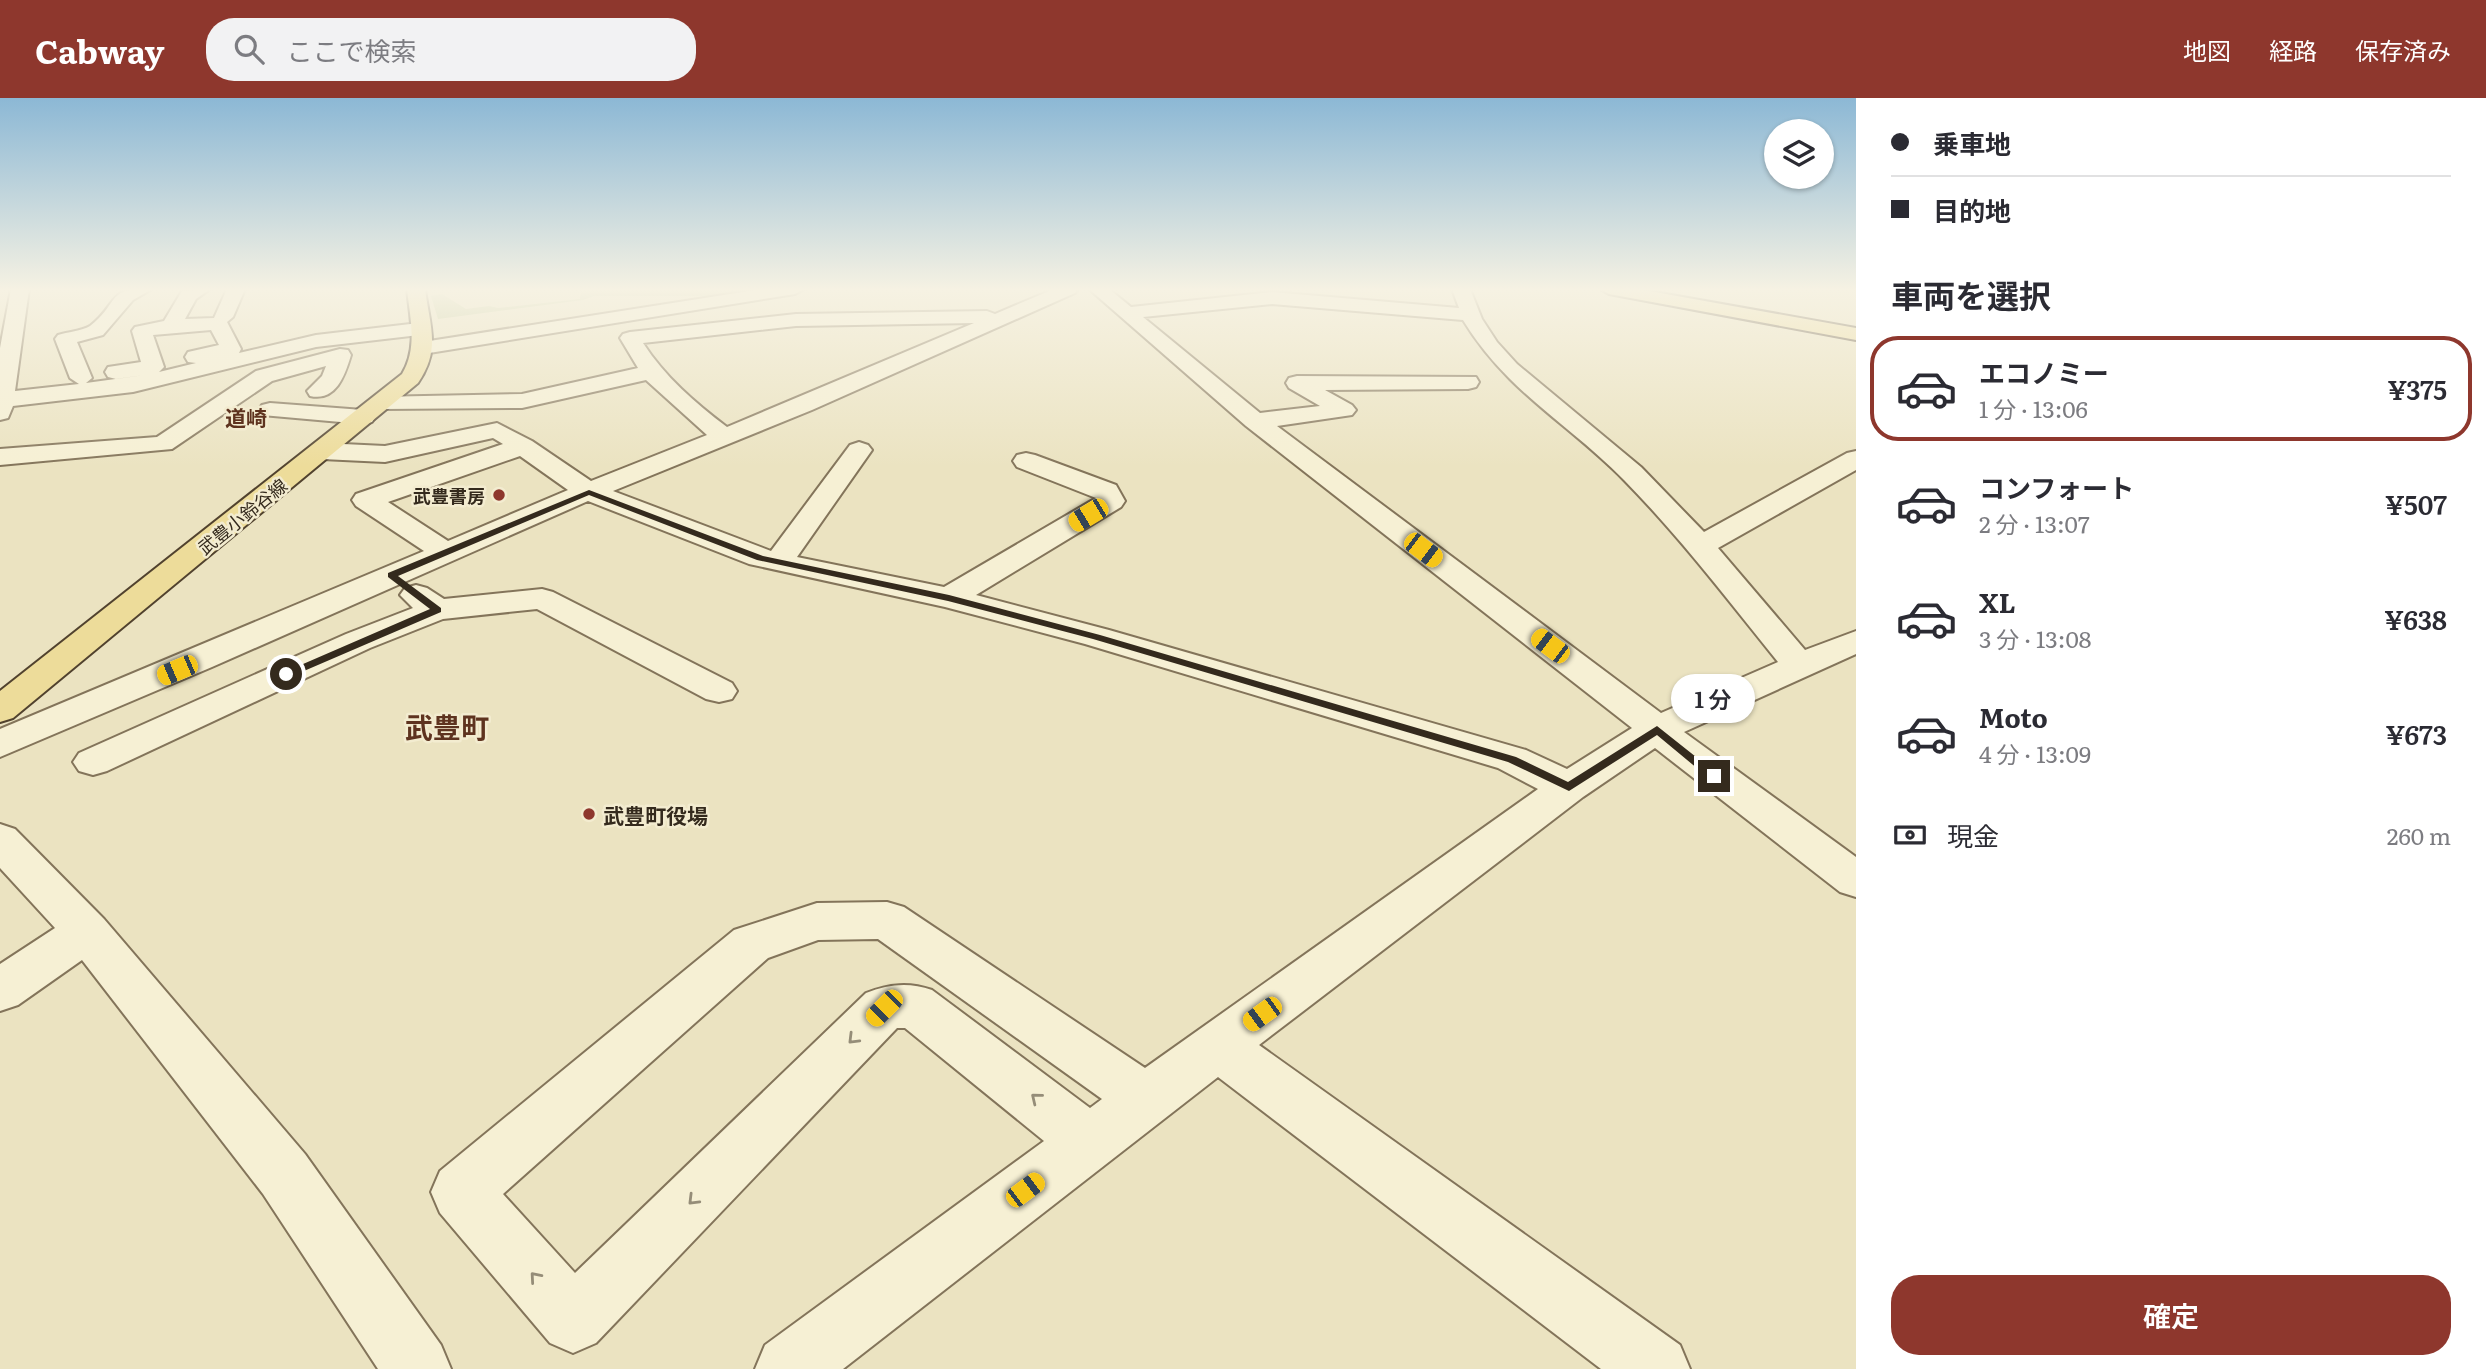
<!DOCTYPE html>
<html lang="ja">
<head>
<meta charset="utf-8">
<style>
  :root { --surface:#fff; --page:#f2f2f3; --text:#2b2b33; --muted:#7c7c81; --line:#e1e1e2; --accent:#8e372d }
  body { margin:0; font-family:Literata,"Noto Sans JP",serif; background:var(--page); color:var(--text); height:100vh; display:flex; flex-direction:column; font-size:26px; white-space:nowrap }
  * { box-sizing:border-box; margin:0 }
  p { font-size:23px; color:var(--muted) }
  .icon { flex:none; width:38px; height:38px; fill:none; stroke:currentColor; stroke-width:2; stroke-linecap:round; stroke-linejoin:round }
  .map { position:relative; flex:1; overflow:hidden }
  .drawer { display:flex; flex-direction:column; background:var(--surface); width:630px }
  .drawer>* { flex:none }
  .top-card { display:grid; align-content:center; height:154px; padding:0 35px; background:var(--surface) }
  .controls { position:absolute; left:1764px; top:21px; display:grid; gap:14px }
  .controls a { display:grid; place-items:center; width:70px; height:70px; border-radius:50%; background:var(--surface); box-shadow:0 2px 5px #0004; font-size:35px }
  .end { position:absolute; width:32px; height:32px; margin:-16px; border:9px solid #342a1d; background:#fff; box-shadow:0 0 0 4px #fff }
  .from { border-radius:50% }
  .bubble { position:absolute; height:49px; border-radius:24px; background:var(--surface); box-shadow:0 2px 5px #0004; font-size:23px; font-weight:600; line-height:49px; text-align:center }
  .car { position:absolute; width:21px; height:42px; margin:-21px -10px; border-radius:9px; box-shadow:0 0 5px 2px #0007; background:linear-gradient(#f5c518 24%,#345 0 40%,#f5c518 0 76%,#345 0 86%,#f5c518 0) }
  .top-card b { display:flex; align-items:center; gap:24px; height:66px; font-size:26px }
  .top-card b+b { border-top:2px solid var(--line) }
  .top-card i { width:18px; height:18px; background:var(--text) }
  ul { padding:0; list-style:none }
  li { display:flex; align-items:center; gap:21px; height:105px; margin:0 14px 10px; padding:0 21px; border:4px solid transparent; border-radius:28px }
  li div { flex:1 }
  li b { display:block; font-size:26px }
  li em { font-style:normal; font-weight:600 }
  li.on { border-color:var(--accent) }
  li>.icon { width:63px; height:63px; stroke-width:1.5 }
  h2 { padding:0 35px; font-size:32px; line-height:84px }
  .pay { display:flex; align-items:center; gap:18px; height:77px; padding:0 35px; font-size:26px }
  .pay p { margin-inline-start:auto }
  .action { display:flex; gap:14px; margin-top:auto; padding:14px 35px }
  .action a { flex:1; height:80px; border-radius:28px; background:var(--accent); color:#fff; font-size:28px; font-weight:600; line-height:80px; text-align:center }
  header { display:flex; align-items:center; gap:42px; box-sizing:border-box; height:98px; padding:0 35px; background:var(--accent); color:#fff }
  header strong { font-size:33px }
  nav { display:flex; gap:38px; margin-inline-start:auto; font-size:24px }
  .search { width:490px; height:63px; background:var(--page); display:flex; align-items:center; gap:18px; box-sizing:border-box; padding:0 24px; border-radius:28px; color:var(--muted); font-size:26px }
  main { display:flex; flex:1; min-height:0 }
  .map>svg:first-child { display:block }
  .green { fill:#bdc896 }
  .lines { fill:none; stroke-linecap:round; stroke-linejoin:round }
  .minor-casing { stroke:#83745a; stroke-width:4 }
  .major-casing { stroke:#51422e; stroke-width:4 }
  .minor { fill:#f6f0d4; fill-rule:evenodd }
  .major { fill:#eddc9a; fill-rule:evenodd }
  .oneway { stroke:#958d78 }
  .route { fill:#342a1d }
  .poi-dot { fill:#8e372d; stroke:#f3ecd0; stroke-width:2.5 }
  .labels { text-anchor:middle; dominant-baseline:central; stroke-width:5; stroke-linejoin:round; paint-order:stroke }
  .far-poi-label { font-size:18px; font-weight:bold; fill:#342a1d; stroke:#f3ecd0; text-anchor:end }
  .far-street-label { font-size:18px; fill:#342a1d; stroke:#f3ecd0 }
  .far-quarter-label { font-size:21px; font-weight:bold; fill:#5e331f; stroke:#f3ecd0 }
  .poi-label { font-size:21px; font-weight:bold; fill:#342a1d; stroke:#f3ecd0; text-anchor:start }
  .district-label { font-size:28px; font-weight:bold; fill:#5e331f; stroke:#f3ecd0 }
</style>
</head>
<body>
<header>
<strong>Cabway</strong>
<div class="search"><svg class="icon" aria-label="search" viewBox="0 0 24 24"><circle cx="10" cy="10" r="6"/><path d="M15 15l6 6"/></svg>ここで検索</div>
<nav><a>地図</a><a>経路</a><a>保存済み</a></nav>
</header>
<main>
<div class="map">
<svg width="1856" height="1271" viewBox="0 0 1856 1271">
  <rect width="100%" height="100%" fill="#ebe3c1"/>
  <!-- green -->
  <path class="green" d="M 581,191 L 780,191 L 714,201 L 705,198 L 594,198 L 583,202 L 438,221 L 431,198 L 442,196 L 466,211 L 489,208 L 498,210 L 580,201 Z"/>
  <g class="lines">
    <!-- minor casing -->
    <g class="minor-casing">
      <g id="minor">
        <path d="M 11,191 L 29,191 L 15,293 L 79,286 L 70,280 L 55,241 L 58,237 C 67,234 82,233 90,228 C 119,206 106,188 152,191 L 133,202 L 103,237 L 77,244 L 92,280 L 86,285 L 152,276 L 116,281 L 108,279 L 105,274 L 108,269 L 141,264 L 132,233 L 135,229 L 164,223 L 182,193 L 210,191 L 196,201 L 185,221 L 214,220 L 227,191 L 245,191 L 233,219 L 227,224 L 241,251 L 239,255 L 316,237 L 419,225 L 426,227 L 429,231 L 426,235 L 419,237 L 316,249 L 133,294 L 13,308 L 8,320 L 0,322 L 0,250 ZM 211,232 L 219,247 L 188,254 L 185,259 L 188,264 L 196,265 L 159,274 L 164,269 L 153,237 Z"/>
        <path d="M 762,191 L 804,191 L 795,196 L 423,256 L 416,254 L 413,250 L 416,246 L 423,244 Z"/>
        <path d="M 1054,191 L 1078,191 L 1075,195 L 812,312 L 613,393 L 771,453 L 850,347 L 859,344 L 868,347 L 872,352 L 797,459 L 944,489 L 1096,400 L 1017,369 L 1013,363 L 1017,357 L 1026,355 L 1035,357 L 1116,387 L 1125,403 L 1121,409 L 976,497 L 1109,532 L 1526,652 L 1567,671 L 1632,630 L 1246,328 L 1089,191 L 1109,191 L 1131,209 L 1272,194 L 1459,210 L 1452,191 L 1470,191 L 1482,221 L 1497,244 L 1517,266 L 1641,369 L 1704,434 L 1847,355 L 1856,353 L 1856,372 L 1718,450 L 1805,552 L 1856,533 L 1856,556 L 1684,634 L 1856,759 L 1856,799 L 1840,794 L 1655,650 L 1583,699 L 1259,947 L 1680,1247 L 1690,1271 L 1601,1271 L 1218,979 L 843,1271 L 755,1271 L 765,1247 L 1044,1043 L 905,930 L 897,930 L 596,1245 L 573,1255 L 550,1245 L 440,1115 L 431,1094 L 440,1073 L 734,832 L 817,805 L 887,804 L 904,809 L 1145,970 L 1538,691 L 1498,670 L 1085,546 L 945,509 L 749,466 L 588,403 L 212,569 L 0,659 L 0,631 L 424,453 L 356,408 L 352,402 L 356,396 L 503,346 L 493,340 L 385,364 L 322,361 L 313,358 L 309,353 L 313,348 L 322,345 L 385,348 L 497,325 L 532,343 L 591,383 L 707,337 L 646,282 L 522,310 L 383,311 L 375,309 L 371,304 L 375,299 L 522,296 L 638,270 L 620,240 L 623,236 L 630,234 L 796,216 L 987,213 L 995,216 ZM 1272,206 L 1463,222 C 1507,294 1568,325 1624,382 C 1680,439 1728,502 1778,564 L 1661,615 L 1277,328 L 1352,317 L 1356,312 L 1352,307 L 1325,292 L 1468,291 L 1476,289 L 1479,284 L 1476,279 L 1297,278 L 1289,280 L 1286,285 L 1289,290 L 1320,308 L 1260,315 L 1143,219 ZM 974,225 L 727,329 C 695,305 665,279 643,245 L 796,228 ZM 520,358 L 568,392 L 448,443 L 388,404 ZM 878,841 L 1102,1001 L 1090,1010 L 932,892 C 909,884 889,886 866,895 L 575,1175 L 503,1096 L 768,860 L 818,842 Z"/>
        <path d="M 340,251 L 348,252 L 351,257 C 345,277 336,304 310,298 L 307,293 L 322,278 L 326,268 L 272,283 L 172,351 L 0,367 L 0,351 L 157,339 L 256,273 Z"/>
        <path d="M 270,305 L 363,312 L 372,314 L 375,319 L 372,324 L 363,326 L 262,317 L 258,312 L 262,307 Z"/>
        <path d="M 416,487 L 427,490 L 444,501 L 542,491 L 553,494 L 732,585 L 737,593 L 732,601 L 719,604 L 706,601 L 537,511 L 443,521 L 370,550 L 107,673 L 93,677 L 79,673 L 73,664 L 79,655 L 346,536 L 413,510 L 400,497 L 405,490 Z"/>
        <path d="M 0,726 L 15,731 L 104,821 L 305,1056 L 441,1247 L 451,1271 L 378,1271 L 263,1096 L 82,862 L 18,907 L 0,913 L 0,866 L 55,830 L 0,770 Z"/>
      </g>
    </g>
    <!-- major casing -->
    <g class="major-casing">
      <g id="major">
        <path d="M 407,191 L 425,191 C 430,229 441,251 418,285 L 13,620 L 0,624 L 0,593 L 402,276 C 418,250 410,220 407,191 Z"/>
        <path d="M 1600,191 L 1638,191 L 1856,230 L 1856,242 L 1609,196 Z"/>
      </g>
    </g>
    <!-- minor -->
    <use href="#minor" class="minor"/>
    <!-- major -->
    <use href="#major" class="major"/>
  </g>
  <!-- one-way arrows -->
  <defs><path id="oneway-chevron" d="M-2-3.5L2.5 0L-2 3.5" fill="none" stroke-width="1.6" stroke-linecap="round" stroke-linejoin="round" transform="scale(1.75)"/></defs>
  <g class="oneway">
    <use href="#oneway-chevron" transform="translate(853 941) rotate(135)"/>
    <use href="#oneway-chevron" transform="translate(1036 1000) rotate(-141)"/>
    <use href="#oneway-chevron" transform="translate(693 1102) rotate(135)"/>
    <use href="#oneway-chevron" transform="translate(535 1179) rotate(-131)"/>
  </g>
  <!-- sky -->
  <linearGradient id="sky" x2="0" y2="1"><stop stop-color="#8cb8d5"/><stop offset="0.52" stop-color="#f6f2e3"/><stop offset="1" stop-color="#f6f2e3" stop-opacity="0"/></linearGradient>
  <rect width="1856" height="369" fill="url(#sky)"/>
  <!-- route -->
  <path class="route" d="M 589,392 L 763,458 L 949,497 L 1100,537 L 1516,659 L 1568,684 L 1657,628 L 1720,678 L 1718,681 L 1710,681 L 1657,637 L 1569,693 L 1508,664 L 1093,541 L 948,503 L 757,462 L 589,397 L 398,478 L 441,510 L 441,514 L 290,579 L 280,576 L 430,511 L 388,479 L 388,475 Z"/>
  <!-- markers -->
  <g class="poi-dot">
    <circle cx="499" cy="397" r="7"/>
    <circle cx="589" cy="716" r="7"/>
  </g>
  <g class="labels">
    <!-- far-poi labels -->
    <g class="far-poi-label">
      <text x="485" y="397">武豊書房</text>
    </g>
    <!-- far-street labels -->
    <g class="far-street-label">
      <text transform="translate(242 418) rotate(-39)">武豊小鈴谷線</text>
    </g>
    <!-- far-quarter labels -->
    <g class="far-quarter-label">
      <text x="246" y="318">道崎</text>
    </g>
    <!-- poi labels -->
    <g class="poi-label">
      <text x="603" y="716">武豊町役場</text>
    </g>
    <!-- district labels -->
    <g class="district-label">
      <text x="447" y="628">武豊町</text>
    </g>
  </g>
</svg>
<div class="controls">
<a><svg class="icon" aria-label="layers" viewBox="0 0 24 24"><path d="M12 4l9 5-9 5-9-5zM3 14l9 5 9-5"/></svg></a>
</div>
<i class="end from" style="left:286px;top:576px"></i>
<i class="end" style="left:1714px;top:678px"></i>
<div class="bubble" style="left:1671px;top:576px;width:84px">1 分</div>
<i class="car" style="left:1088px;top:417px;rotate:239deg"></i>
<i class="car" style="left:1423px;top:452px;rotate:127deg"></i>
<i class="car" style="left:1550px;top:548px;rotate:307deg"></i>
<i class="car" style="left:177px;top:572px;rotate:247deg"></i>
<i class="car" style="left:884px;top:910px;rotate:225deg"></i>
<i class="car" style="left:1262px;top:916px;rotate:234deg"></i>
<i class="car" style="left:1025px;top:1092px;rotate:53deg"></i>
</div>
<section class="drawer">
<div class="top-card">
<b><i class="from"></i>乗車地</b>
<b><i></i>目的地</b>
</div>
<h2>車両を選択</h2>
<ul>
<li class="on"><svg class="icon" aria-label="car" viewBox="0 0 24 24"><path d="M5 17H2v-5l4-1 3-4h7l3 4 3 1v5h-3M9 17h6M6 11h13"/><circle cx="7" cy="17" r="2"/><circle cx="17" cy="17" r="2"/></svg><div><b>エコノミー</b><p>1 分 · 13:06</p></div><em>¥375</em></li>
<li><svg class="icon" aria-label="car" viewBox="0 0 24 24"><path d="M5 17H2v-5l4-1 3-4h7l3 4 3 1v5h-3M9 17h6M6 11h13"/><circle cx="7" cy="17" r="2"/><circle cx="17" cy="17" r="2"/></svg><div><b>コンフォート</b><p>2 分 · 13:07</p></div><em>¥507</em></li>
<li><svg class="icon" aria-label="car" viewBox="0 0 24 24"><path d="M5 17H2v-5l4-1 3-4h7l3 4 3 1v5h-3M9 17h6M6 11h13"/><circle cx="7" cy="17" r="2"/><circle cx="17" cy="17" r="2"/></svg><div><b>XL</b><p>3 分 · 13:08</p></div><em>¥638</em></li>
<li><svg class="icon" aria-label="car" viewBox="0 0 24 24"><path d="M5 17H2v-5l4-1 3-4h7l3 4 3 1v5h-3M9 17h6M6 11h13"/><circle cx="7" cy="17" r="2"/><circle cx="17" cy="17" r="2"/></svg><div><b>Moto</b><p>4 分 · 13:09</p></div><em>¥673</em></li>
</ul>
<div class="pay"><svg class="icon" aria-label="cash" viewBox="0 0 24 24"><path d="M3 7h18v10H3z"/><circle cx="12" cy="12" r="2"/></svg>現金<p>260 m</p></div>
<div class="action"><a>確定</a></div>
</section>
</main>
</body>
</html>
